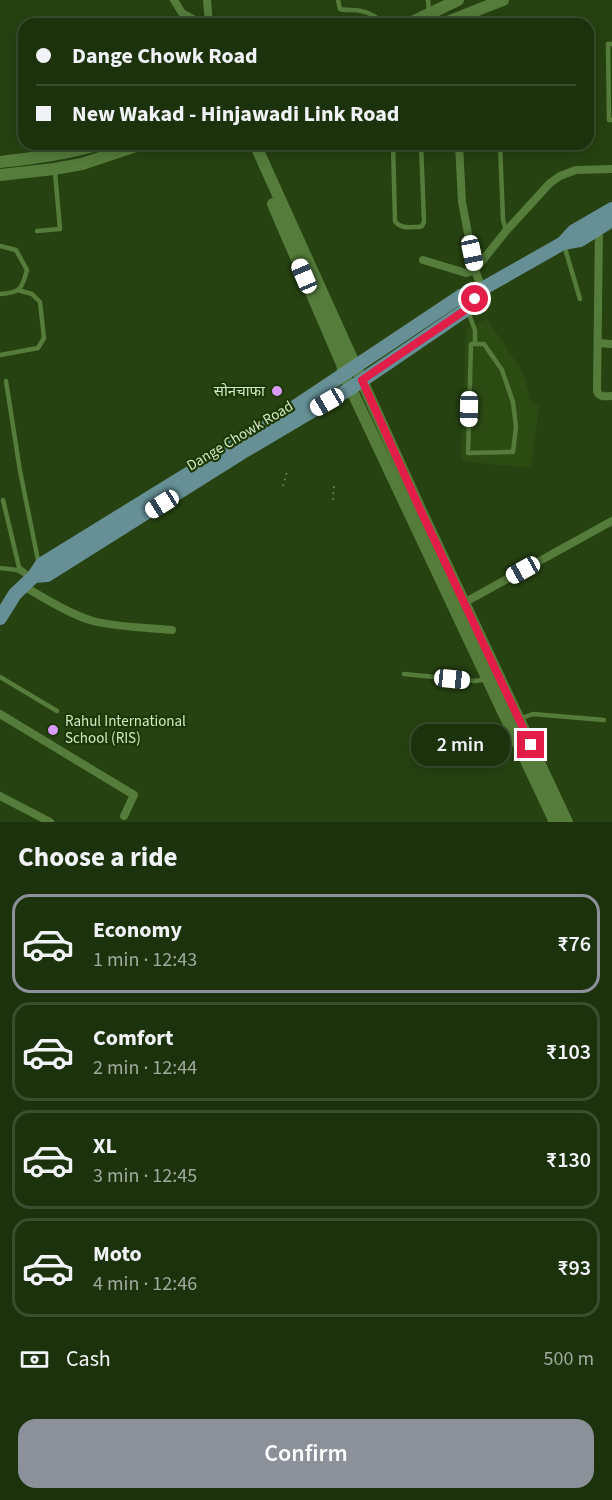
<!DOCTYPE html>
<html lang="en">
<head>
<meta charset="utf-8">
<style>
  :root { --surface:#1c320d; --page:#293e1b; --text:#f1f3f6; --muted:#a0aa9d; --line:#3a4d2e; --accent:#8c9099 }
  body { margin:0; font-family:"Source Sans 3","Noto Sans Devanagari",sans-serif; background:var(--page); color:var(--text); height:100vh; display:flex; flex-direction:column; font-size:22px; white-space:nowrap }
  * { box-sizing:border-box; margin:0 }
  p { font-size:20px; color:var(--muted) }
  .icon { flex:none; width:33px; height:33px; fill:none; stroke:currentColor; stroke-width:2; stroke-linecap:round; stroke-linejoin:round }
  .map { position:relative; height:822px; overflow:hidden }
  .drawer { display:flex; flex-direction:column; background:var(--surface); flex:1 }
  .drawer>* { flex:none }
  .guide { position:absolute; left:18px; top:18px; width:576px; height:132px; border-radius:18px; box-shadow:0 3px 15px #0003,0 0 0 2px var(--line); display:grid; align-content:center; height:132px; padding:0 18px; background:var(--surface) }
  .end { position:absolute; width:27px; height:27px; margin:-14px; border:8px solid #e11d48; background:#fff; box-shadow:0 0 0 3px #fff }
  .from { border-radius:50% }
  .bubble { position:absolute; height:42px; border-radius:18px; background:var(--surface); box-shadow:0 3px 15px #0003,0 0 0 2px var(--line); font-size:20px; font-weight:600; line-height:42px; text-align:center }
  .car { position:absolute; width:18px; height:36px; margin:-18px -9px; border-radius:8px; box-shadow:0 0 4px 2px #0007; background:linear-gradient(#fff 24%,#345 0 40%,#fff 0 76%,#345 0 86%,#fff 0) }
  .guide b { display:flex; align-items:center; gap:21px; height:57px; font-size:22px }
  .guide b+b { border-top:2px solid var(--line) }
  .guide i { width:15px; height:15px; background:var(--text) }
  ul { padding:0; list-style:none }
  li { display:flex; align-items:center; gap:18px; height:99px; margin:0 12px 9px; padding:0 6px; border:3px solid var(--line); border-radius:18px }
  li div { flex:1 }
  li b { display:block; font-size:22px }
  li em { font-style:normal; font-weight:600 }
  li.on { border-color:var(--accent) }
  li>.icon { width:54px; height:54px; stroke-width:1.5 }
  h2 { padding:0 18px; font-size:27px; line-height:72px }
  .pay { display:flex; align-items:center; gap:15px; height:66px; padding:0 18px; font-size:22px }
  .pay p { margin-inline-start:auto }
  .cta { display:flex; gap:12px; margin-top:auto; padding:12px 18px }
  .cta a { flex:1; height:69px; border-radius:18px; background:var(--accent); color:#fff; font-size:24px; font-weight:600; line-height:69px; text-align:center }
  .map>svg:first-child { display:block }
  .built { fill:#2c4b13 }
  .lines { fill:none; stroke-linecap:round; stroke-linejoin:round }
  .path { stroke:#7a9369; stroke-width:1.5; stroke-dasharray:1.5 4.5; stroke-linecap:butt }
  .lane { stroke:#557c3b; stroke-width:4.5 }
  .street { stroke:#557c3b; stroke-width:8 }
  .secondary { stroke:#557c3b; stroke-width:12 }
  .primary { stroke:#669096; stroke-width:14 }
  .route { stroke:#e11d48; stroke-width:8 }
  .poi-dot { fill:#d99af7; stroke:#1c3804; stroke-width:2 }
  .labels { text-anchor:middle; dominant-baseline:central; stroke-width:4.5; stroke-linejoin:round; paint-order:stroke }
  .poi-label { font-size:15px; fill:#d2e8c6; stroke:#1c3804; text-anchor:end }
  .street-label { font-size:15px; fill:#d2e8c6; stroke:#1c3804 }
</style>
</head>
<body>
<div class="map">
<svg width="612" height="822" viewBox="0 0 612 822">
  <rect width="100%" height="100%" fill="#264211"/>
  <!-- built -->
  <path class="built" d="M 487,319 L 521,369 L 528,389 L 530,401 L 539,406 L 531,468 L 461,461 L 466,328 Z"/>
  <g class="lines">
    <!-- path -->
    <g class="path">
      <path d="M 283,486 L 287,472"/>
      <path d="M 333,500 L 334,484"/>
    </g>
    <!-- lane -->
    <g class="lane">
      <path d="M 338,0 L 340,9 C 347,11 354,9 361,11 C 369,12 379,18 383,24"/>
      <path d="M 428,0 L 429,12"/>
      <path d="M 612,44 L 608,44 L 609,120 L 612,120"/>
      <path d="M 393,144 L 395,221 C 400,229 411,227 419,227 L 422,226 L 424,222 L 421,144"/>
      <path d="M 500,144 L 503,220 L 506,231"/>
      <path d="M 37,231 L 60,229 L 55,172"/>
      <path d="M 564,245 L 580,299"/>
      <path d="M 0,246 L 16,250 L 27,270 C 22,289 20,293 0,294"/>
      <path d="M 468,312 L 475,330 L 475,344 L 484,344 L 502,370 L 513,402 L 516,427 L 513,452 L 468,453 L 471,344 L 475,344"/>
      <path d="M 0,355 L 38,348 L 44,338 L 40,302 L 32,294 L 18,290"/>
      <path d="M 6,381 L 20,471 L 39,565"/>
      <path d="M 3,500 L 19,567 L 30,576"/>
      <path d="M 0,568 L 17,570 L 26,575"/>
      <path d="M 404,674 L 475,681 L 488,679"/>
      <path d="M 0,677 L 57,711"/>
      <path d="M 519,719 L 533,714 L 604,720"/>
    </g>
    <!-- street -->
    <g class="street">
      <path d="M 174,0 L 182,13 L 202,24"/>
      <path d="M 207,0 L 209,24"/>
      <path d="M 459,144 L 462,202 L 475,270 L 482,289"/>
      <path d="M 599,227 L 597,391 C 599,398 606,396 612,396"/>
      <path d="M 423,260 L 466,273 L 475,270 L 506,231 L 550,183 L 560,176 L 576,170 L 612,169"/>
      <path d="M 598,343 L 612,344"/>
      <path d="M 23,586 C 45,598 69,614 93,621 C 116,627 148,628 172,630"/>
      <path d="M 460,605 L 612,521"/>
      <path d="M 0,714 L 134,795 L 124,816"/>
      <path d="M 0,796 L 50,822"/>
    </g>
    <!-- secondary -->
    <g class="secondary">
      <path d="M 408,24 L 458,0"/>
      <path d="M 442,24 L 503,0"/>
      <path d="M 255,144 L 419,507 L 567,822"/>
      <path d="M 0,162 C 34,158 67,154 100,144"/>
      <path d="M 0,175 L 54,169 L 82,164 L 142,144"/>
      <path d="M 273,204 L 342,364 L 344,374 L 555,822"/>
    </g>
    <!-- primary -->
    <g class="primary">
      <path d="M 563,243 L 580,240 L 612,220"/>
      <path d="M 34,576 L 47,575 L 241,453 L 351,388 L 467,309 L 482,289"/>
      <path d="M 0,618 L 15,594 L 34,576 L 42,564 L 269,424 L 461,296 L 482,289 L 563,243 L 574,231 L 612,209"/>
    </g>
  </g>
  <g class="lines">
    <!-- route -->
    <path class="route" d="M 475,299 L 467,309 L 362,380 L 419,507 L 531,745"/>
  </g>
  <!-- markers -->
  <g class="poi-dot">
    <circle cx="277" cy="391" r="6"/>
    <circle cx="53" cy="730" r="6"/>
  </g>
  <g class="labels">
    <!-- poi labels -->
    <g class="poi-label">
      <text x="265" y="391">सोनचाफा</text>
      <text x="65" y="721" text-anchor="start">Rahul International<tspan x="65" dy="17">School (RIS)</tspan></text>
    </g>
    <!-- street labels -->
    <g class="street-label">
      <text transform="translate(240 436) rotate(-31)">Dange Chowk Road</text>
    </g>
  </g>
</svg>
<i class="end from" style="left:475px;top:299px"></i>
<i class="end" style="left:531px;top:745px"></i>
<div class="bubble" style="left:411px;top:724px;width:99px">2 min</div>
<i class="car" style="left:472px;top:253px;rotate:168deg"></i>
<i class="car" style="left:304px;top:276px;rotate:337deg"></i>
<i class="car" style="left:327px;top:402px;rotate:240deg"></i>
<i class="car" style="left:469px;top:409px;rotate:181deg"></i>
<i class="car" style="left:162px;top:504px;rotate:238deg"></i>
<i class="car" style="left:523px;top:570px;rotate:241deg"></i>
<i class="car" style="left:452px;top:679px;rotate:96deg"></i>
<div class="guide">
<b><i class="from"></i>Dange Chowk Road</b>
<b><i></i>New Wakad - Hinjawadi Link Road</b>
</div>
</div>
<section class="drawer">
<h2>Choose a ride</h2>
<ul>
<li class="on"><svg class="icon" aria-label="car" viewBox="0 0 24 24"><path d="M5 17H2v-5l4-1 3-4h7l3 4 3 1v5h-3M9 17h6M6 11h13"/><circle cx="7" cy="17" r="2"/><circle cx="17" cy="17" r="2"/></svg><div><b>Economy</b><p>1 min · 12:43</p></div><em>₹76</em></li>
<li><svg class="icon" aria-label="car" viewBox="0 0 24 24"><path d="M5 17H2v-5l4-1 3-4h7l3 4 3 1v5h-3M9 17h6M6 11h13"/><circle cx="7" cy="17" r="2"/><circle cx="17" cy="17" r="2"/></svg><div><b>Comfort</b><p>2 min · 12:44</p></div><em>₹103</em></li>
<li><svg class="icon" aria-label="car" viewBox="0 0 24 24"><path d="M5 17H2v-5l4-1 3-4h7l3 4 3 1v5h-3M9 17h6M6 11h13"/><circle cx="7" cy="17" r="2"/><circle cx="17" cy="17" r="2"/></svg><div><b>XL</b><p>3 min · 12:45</p></div><em>₹130</em></li>
<li><svg class="icon" aria-label="car" viewBox="0 0 24 24"><path d="M5 17H2v-5l4-1 3-4h7l3 4 3 1v5h-3M9 17h6M6 11h13"/><circle cx="7" cy="17" r="2"/><circle cx="17" cy="17" r="2"/></svg><div><b>Moto</b><p>4 min · 12:46</p></div><em>₹93</em></li>
</ul>
<div class="pay"><svg class="icon" aria-label="cash" viewBox="0 0 24 24"><path d="M3 7h18v10H3z"/><circle cx="12" cy="12" r="2"/></svg>Cash<p>500 m</p></div>
<div class="cta"><a>Confirm</a></div>
</section>
</body>
</html>
